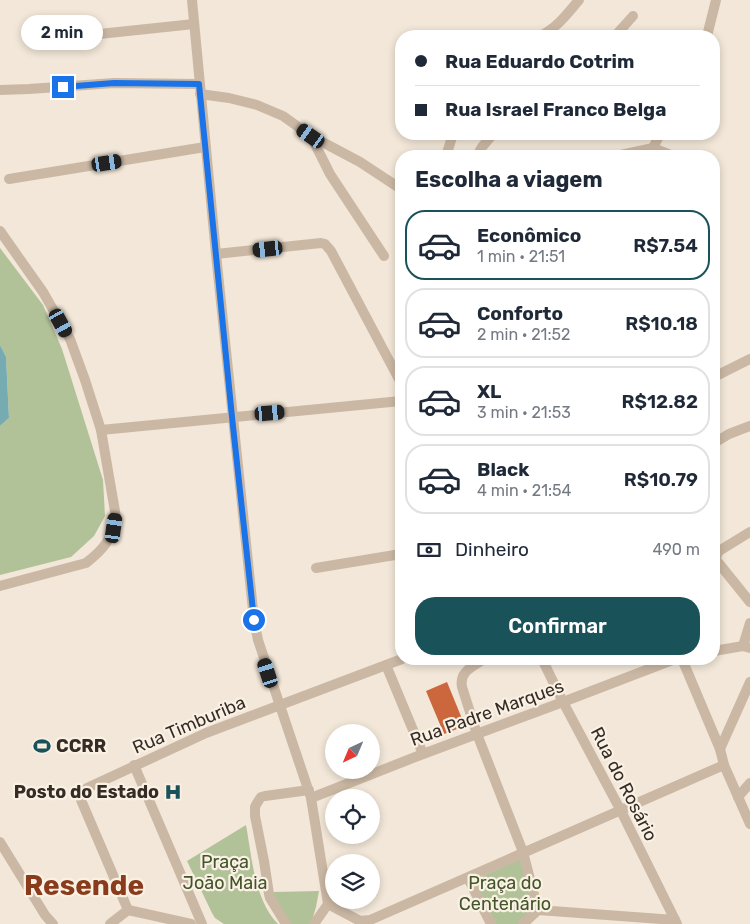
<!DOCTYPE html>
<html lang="pt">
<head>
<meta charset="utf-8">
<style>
  :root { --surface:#fff; --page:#f6f6f7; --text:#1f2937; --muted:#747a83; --line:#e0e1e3; --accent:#1a5259 }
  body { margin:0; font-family:Rubik,sans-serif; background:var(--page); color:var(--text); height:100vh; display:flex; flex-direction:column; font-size:19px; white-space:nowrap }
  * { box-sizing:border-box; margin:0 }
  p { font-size:16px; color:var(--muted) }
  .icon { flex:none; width:28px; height:28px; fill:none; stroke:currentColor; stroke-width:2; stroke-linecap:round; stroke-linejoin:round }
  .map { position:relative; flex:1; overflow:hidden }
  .sheet { position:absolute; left:395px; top:150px; width:325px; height:515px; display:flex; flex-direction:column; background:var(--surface); border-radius:20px; box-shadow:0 2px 8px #0003 }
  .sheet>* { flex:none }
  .top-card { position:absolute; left:395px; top:30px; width:325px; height:110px; border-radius:20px; box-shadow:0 2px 8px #0003; display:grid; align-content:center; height:110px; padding:0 20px; background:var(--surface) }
  .needle { width:32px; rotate:224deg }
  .fabs { position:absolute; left:325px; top:724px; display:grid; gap:10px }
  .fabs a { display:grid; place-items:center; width:55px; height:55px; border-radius:50%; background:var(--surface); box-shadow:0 2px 8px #0003; font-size:25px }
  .end { position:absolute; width:22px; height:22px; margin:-11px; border:6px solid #1a73e8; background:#fff; box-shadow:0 0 0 2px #fff }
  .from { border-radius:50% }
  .bubble { position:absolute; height:35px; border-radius:18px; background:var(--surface); box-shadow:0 2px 8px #0003; font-size:16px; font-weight:600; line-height:35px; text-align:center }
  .car { position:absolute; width:15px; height:30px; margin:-15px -8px; border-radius:6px; box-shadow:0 0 4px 1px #0007; background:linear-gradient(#222 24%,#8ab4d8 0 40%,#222 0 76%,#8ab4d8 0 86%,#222 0) }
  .top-card b { display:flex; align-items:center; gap:18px; height:48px; font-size:19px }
  .top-card b+b { border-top:1px solid var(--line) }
  .top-card i { width:12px; height:12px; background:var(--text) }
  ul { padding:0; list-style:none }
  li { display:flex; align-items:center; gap:15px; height:70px; margin:0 10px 8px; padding:0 10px; border:2px solid var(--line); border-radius:20px }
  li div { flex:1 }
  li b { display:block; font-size:19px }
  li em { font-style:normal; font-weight:600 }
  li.active { border-color:var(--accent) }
  li>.icon { width:45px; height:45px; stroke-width:1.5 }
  h2 { padding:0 20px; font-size:22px; line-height:60px }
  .pay { display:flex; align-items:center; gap:12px; height:55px; padding:0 20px; font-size:19px }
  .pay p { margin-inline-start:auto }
  .action { display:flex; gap:10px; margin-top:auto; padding:10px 20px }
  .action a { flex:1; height:58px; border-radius:20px; background:var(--accent); color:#fff; font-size:20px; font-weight:600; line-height:58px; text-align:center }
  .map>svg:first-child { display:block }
  .green { fill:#b2c298 }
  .water { fill:#76abb1 }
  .building { fill:#cc673d }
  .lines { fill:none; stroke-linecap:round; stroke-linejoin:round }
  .minor { stroke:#cbb8a4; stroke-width:10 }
  .route { stroke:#1a73e8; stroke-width:6 }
  .labels { text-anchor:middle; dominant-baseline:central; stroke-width:4.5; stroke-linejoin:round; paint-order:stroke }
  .street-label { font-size:18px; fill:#362c26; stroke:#faf1e5 }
  .poi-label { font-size:18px; font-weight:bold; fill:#362c26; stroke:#faf1e5; text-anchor:start }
  .park-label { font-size:18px; fill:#435529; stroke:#faf1e5 }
  .town-label { font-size:28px; font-weight:bold; fill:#893b1b; stroke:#faf1e5 }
</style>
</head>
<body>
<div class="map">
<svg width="750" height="924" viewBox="0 0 750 924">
  <rect width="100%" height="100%" fill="#f2e7d8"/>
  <!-- green -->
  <g class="green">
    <path d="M 0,248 L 43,305 L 62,349 L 103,480 L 105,516 L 94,536 L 71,557 L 0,575 L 0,426 L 9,418 L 6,357 L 0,345 Z"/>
    <path d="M 246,825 C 252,857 254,899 278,924 L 224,924 L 215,918 L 212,913 L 187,861 Z"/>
    <path d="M 520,859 L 534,907 L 518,924 L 494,924 L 472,881 Z"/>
    <path d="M 319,891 L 316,907 L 311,924 L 289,924 L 279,910 L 273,892 Z"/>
  </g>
  <!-- water -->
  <path class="water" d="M 0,345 L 6,357 L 9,418 L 0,426 Z"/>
  <!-- building -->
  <path class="building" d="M 447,682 L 465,726 L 444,734 L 426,691 Z"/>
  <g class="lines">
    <!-- minor -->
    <g class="minor">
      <path d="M 192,0 L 216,254 L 254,620 L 258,640 L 311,798 L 328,904 L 314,924"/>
      <path d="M 540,36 C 557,28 567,14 579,0"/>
      <path d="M 615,36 L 633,16"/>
      <path d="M 707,36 L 716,0"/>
      <path d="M 52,39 L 194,24"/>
      <path d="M 0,90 L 29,89 L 114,83 L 199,84"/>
      <path d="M 200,94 L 229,98 L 257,105 L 283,116 L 311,136 L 360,162 L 401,189"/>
      <path d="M 311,136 L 330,174 L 384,256"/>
      <path d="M 653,148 L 660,134"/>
      <path d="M 446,156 L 453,134"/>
      <path d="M 477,156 L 482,147 L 493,134"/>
      <path d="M 616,156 L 653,148 L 673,156"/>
      <path d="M 9,179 L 205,147"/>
      <path d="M 0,231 L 43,292 L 70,339 L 85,380 L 101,430 L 116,517 C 113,538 103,550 86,563 L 0,586"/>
      <path d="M 216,254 L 321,243 L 325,244 L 331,251 L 401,383"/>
      <path d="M 714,377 L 750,359"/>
      <path d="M 101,430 L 401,401"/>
      <path d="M 714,443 L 729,434 L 750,426"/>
      <path d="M 750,532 L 719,551 L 716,557 L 717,561 L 750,602"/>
      <path d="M 316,568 L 401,554"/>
      <path d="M 743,646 L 750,623"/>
      <path d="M 714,651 L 743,646 L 750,648"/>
      <path d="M 484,659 C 473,667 459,671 462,687 L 477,734 L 523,852 L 538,910"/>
      <path d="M 542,659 L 563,702 L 621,811 L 677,924"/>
      <path d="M 682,659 L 720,749 L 724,765 L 750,824"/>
      <path d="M 386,665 L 423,754"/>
      <path d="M 720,749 L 750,682"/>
      <path d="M 134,765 L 202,924"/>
      <path d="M 738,797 L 750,783"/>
      <path d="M 311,798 L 423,754 L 563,702 L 675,659"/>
      <path d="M 0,842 L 45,915 L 53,924"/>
      <path d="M 468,878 L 491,924"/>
      <path d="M 328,904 L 360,921 L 370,920 L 724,765"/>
      <path d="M 128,910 L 81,800 L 81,795 L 87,788 L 206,733 L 402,659"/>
      <path d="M 128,910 L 191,924"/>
      <path d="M 538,910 L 675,920"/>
      <path d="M 110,924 L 128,910"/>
      <path d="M 286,924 L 270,898 L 269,894 L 264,861 L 255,816 L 255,807 L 257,803 L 261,797 L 265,796 L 309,790"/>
      <path d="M 523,924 L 538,910"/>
    </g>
  </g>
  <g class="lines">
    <!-- route -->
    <path class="route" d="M 63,87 L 114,83 L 199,84 L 232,417 L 254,620"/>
  </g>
  <!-- icons -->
  <defs>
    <g id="stadium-bare" transform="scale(1.35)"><path d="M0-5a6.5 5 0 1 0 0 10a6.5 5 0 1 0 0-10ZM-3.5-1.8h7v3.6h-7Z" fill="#1a5259" stroke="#faf1e5" stroke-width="2.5" paint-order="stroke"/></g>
    <g id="hospital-bare" transform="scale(1.35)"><path d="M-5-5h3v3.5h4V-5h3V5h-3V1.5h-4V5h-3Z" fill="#1a5259" stroke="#faf1e5" stroke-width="2.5" paint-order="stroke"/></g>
  </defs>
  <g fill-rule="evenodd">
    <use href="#stadium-bare" x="42" y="746"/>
    <use href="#hospital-bare" x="173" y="792"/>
  </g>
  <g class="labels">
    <!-- street labels -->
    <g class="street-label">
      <text transform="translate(487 713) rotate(-20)">Rua Padre Marques</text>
      <text transform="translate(189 725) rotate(-23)">Rua Timburiba</text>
      <text transform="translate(624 784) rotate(63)">Rua do Rosário</text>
    </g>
    <!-- poi labels -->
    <g class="poi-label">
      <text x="56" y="746">CCRR</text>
      <text x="159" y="792" text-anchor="end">Posto do Estado</text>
    </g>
    <!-- park labels -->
    <g class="park-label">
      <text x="225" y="862">Praça<tspan x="225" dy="21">João Maia</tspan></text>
      <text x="505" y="883">Praça do<tspan x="505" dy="21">Centenário</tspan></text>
    </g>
    <!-- town labels -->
    <g class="town-label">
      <text x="84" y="885">Resende</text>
    </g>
  </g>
</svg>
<div class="fabs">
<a><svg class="needle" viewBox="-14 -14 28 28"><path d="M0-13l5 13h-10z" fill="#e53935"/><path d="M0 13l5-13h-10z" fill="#747a83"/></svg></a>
<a><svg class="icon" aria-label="locate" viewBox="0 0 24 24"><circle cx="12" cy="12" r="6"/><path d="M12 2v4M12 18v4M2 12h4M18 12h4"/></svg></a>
<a><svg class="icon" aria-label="layers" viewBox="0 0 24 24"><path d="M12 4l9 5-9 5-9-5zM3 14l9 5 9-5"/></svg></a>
</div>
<i class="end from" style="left:254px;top:620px"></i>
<i class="end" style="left:63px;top:87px"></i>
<div class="bubble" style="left:21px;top:15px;width:82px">2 min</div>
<i class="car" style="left:311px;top:136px;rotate:305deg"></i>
<i class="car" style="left:107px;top:163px;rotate:81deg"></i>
<i class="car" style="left:268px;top:249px;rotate:264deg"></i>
<i class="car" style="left:61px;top:323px;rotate:151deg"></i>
<i class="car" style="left:270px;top:413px;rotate:85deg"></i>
<i class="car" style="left:114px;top:528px;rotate:8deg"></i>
<i class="car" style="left:268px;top:673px;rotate:342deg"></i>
<div class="top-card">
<b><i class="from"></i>Rua Eduardo Cotrim</b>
<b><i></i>Rua Israel Franco Belga</b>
</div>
<section class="sheet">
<h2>Escolha a viagem</h2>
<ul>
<li class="active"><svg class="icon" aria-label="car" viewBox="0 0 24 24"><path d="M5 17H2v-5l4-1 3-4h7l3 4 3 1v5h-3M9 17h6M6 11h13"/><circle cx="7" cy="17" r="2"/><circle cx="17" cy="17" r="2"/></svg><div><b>Econômico</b><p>1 min · 21:51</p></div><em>R$7.54</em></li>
<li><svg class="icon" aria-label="car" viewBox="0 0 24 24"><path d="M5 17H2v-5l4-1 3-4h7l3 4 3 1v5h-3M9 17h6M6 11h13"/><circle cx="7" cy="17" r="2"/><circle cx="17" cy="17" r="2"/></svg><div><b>Conforto</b><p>2 min · 21:52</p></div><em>R$10.18</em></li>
<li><svg class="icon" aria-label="car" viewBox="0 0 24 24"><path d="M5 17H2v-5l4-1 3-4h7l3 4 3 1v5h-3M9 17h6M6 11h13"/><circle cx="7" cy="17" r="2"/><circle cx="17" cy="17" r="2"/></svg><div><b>XL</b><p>3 min · 21:53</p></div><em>R$12.82</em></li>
<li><svg class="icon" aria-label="car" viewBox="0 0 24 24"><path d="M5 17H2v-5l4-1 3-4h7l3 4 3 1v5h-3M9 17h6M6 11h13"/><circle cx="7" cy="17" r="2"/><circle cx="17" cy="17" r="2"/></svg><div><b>Black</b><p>4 min · 21:54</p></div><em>R$10.79</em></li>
</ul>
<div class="pay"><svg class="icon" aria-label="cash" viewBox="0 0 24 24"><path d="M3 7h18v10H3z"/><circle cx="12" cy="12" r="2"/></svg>Dinheiro<p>490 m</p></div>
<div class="action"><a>Confirmar</a></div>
</section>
</div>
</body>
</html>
